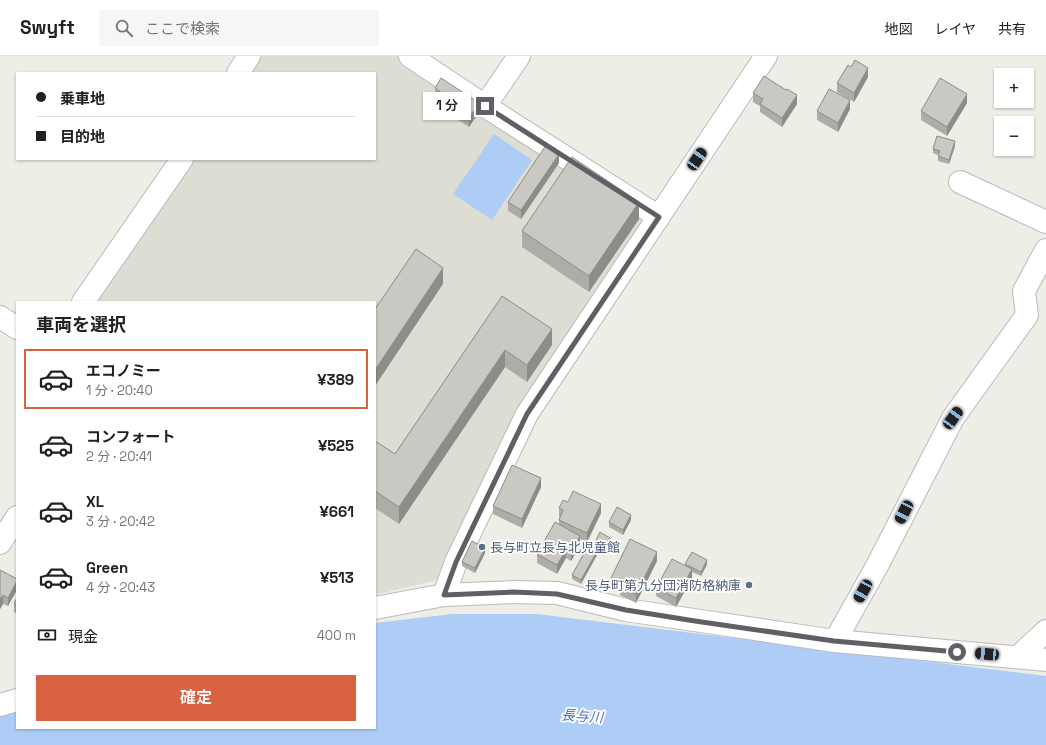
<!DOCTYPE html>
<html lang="ja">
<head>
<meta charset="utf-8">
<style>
  :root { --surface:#fff; --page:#f6f6f6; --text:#202124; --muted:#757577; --line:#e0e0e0; --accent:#d96241 }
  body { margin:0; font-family:"Space Grotesk","Noto Sans JP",sans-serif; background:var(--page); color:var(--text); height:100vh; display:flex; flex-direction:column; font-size:15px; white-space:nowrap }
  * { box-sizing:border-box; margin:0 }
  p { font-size:13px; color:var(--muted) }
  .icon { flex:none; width:22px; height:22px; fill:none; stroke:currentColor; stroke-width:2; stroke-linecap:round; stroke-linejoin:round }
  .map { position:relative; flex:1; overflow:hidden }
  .panel { position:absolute; left:16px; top:245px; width:360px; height:428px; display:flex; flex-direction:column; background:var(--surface); border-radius:0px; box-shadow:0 1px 3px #0004 }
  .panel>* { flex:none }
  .banner { position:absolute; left:16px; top:16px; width:360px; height:88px; border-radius:0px; box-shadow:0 1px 3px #0004; display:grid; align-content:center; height:88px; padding:0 20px; background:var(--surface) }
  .controls { position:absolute; left:994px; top:12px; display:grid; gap:8px }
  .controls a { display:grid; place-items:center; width:40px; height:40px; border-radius:0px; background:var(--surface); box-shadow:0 1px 3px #0004; font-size:20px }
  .end { position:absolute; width:18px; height:18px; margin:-9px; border:5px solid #5e6065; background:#fff; box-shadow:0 0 0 2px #fff }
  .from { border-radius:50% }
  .bubble { position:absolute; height:28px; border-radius:0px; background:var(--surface); box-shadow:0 1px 3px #0004; font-size:13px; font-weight:600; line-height:28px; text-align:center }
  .car { position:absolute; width:12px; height:24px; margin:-12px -6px; border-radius:5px; box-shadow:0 0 3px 1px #0007; background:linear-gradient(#222 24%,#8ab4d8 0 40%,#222 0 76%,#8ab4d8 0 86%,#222 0) }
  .banner b { display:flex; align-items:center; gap:14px; height:38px; font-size:15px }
  .banner b+b { border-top:1px solid var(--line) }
  .banner i { width:10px; height:10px; background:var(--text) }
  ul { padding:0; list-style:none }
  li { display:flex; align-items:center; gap:12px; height:60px; margin:0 8px 6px; padding:0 12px; border:2px solid transparent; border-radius:0px }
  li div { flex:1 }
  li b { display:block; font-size:15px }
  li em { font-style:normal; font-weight:600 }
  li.selected { border-color:var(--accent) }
  li>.icon { width:36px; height:36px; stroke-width:1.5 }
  h2 { padding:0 20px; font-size:18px; line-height:48px }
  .pay { display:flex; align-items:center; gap:10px; height:44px; padding:0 20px; font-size:15px }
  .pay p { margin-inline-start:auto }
  .action { display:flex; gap:8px; margin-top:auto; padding:8px 20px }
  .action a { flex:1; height:46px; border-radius:0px; background:var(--accent); color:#fff; font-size:16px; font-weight:600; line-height:46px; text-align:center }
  header { display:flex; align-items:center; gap:24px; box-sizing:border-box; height:56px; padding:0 20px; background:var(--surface); border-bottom:1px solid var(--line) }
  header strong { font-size:19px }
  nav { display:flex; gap:22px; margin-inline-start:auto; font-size:14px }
  .search { width:280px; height:36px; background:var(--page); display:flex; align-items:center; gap:10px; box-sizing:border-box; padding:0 14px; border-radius:0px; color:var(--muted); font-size:15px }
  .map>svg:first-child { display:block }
  .education { fill:#deddd4 }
  .water { fill:#adcdf7 }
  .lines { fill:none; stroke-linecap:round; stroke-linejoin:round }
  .minor-casing { stroke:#b8babe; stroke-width:24 }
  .minor { stroke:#fff; stroke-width:22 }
  .wall { fill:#aeaca7 }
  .shaded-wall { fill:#8d8c88 }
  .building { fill:#cac8c2; stroke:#8d8c88 }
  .route { stroke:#5e6065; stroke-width:5 }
  .service-dot { fill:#5c6f8a; stroke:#fff; stroke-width:1.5 }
  .labels { text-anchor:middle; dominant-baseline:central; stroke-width:3.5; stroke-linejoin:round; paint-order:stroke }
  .service-label { font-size:13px; fill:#4e5e75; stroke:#fff; text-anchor:start }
  .water-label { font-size:14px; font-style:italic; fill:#5276b9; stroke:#fff }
</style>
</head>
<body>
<header>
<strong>Swyft</strong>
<div class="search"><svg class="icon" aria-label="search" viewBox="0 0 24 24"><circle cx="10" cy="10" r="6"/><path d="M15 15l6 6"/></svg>ここで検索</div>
<nav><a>地図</a><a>レイヤ</a><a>共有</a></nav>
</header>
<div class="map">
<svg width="1046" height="689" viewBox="0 0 1046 689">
  <rect width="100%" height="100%" fill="#eeeee6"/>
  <!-- education -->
  <path class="education" d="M 258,0 L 404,0 L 653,161 L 445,522 L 375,539 L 375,246 L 98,246 L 191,103 L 375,103 L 375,17 L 247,17 Z"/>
  <!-- water -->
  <g class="water">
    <path d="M 494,78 L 532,104 L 492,164 L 453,138 Z"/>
    <path d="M 452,558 L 537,558 L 1046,620 L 1046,689 L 0,689 L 0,654 L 17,648 L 17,672 L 375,672 L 375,567 Z"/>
  </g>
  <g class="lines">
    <!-- minor casing -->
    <g class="minor-casing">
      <g id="minor">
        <path d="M 410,0 L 485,50 L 659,161"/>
        <path d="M 238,17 L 249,0"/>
        <path d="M 485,50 L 519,0"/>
        <path d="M 960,126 L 1046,166"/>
        <path d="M 83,246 L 182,103"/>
        <path d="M 0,261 L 17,272"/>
        <path d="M 0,487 L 17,461"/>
        <path d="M 444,539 L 456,506 L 527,358 L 766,0"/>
        <path d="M 375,552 L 444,539 L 514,536 L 557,537 L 626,554 L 835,585 L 1046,604"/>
        <path d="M 835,585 L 877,510 L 953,362 L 1027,259 L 1024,235 L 1046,194"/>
        <path d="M 1018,601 L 1046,575"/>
        <path d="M 0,649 L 17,644"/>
      </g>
    </g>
    <!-- minor -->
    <use href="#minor" class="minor"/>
  </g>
  <!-- wall -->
  <g class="wall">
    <path d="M 851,11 L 868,21 L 854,46 L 837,36 L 837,27 Z"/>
    <path d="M 435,32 L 479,56 L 469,71 L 443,54 L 443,46 L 435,41 Z"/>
    <path d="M 753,37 L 797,48 L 782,71 L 760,56 L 760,50 L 753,46 Z"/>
    <path d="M 967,47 L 947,80 L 921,64 L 921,55 Z"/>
    <path d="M 850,53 L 838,76 L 817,64 L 817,55 Z"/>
    <path d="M 955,90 L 949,108 L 938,105 L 938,99 L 933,97 L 933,93 Z"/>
    <path d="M 559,107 L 521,163 L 508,155 L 508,146 Z"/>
    <path d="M 639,163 L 589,236 L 522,191 L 522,175 Z"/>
    <path d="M 502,240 L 552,289 L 527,326 L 505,311 L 399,468 L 375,452 L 375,385 L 395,398 Z"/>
    <path d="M 541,431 L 522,472 L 493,458 L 493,450 Z"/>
    <path d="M 559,452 L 601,457 L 587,486 L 580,483 L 580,489 L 571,505 L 566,502 L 557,518 L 537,507 L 537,498 L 559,469 L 559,464 L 560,461 L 559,461 Z"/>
    <path d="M 631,464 L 623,479 L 609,471 L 609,466 Z"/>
    <path d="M 610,486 L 604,497 L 594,492 L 594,488 Z"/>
    <path d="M 485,497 L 475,517 L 462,510 L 462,506 Z"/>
    <path d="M 597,499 L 581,528 L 572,523 L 572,519 Z"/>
    <path d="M 657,505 L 636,547 L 620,539 L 620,535 L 611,531 L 611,522 Z"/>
    <path d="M 685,508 L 707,508 L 701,520 L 692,516 L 692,522 L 676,551 L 656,540 L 656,532 L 685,510 Z"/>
    <path d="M 0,514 L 17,523 L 8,550 L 3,548 L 0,553 Z"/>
    <path d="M 17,542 L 17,558 L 14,556 L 14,547 Z"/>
  </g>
  <!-- shaded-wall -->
  <g class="shaded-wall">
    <path d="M 868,12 L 868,21 L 854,46 L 854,37 Z"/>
    <path d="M 967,38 L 967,47 L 947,80 L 947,71 Z"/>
    <path d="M 797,39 L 797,48 L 782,71 L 782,62 Z"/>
    <path d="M 850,44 L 850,53 L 838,76 L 838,67 Z"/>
    <path d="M 479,47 L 479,56 L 469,71 L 469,62 Z"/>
    <path d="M 955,85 L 955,90 L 949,108 L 949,104 Z"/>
    <path d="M 559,98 L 559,107 L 521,163 L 521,154 Z"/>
    <path d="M 639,146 L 639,163 L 589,236 L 589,220 Z"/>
    <path d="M 443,212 L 443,228 L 375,330 L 375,314 Z"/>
    <path d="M 552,273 L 552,289 L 527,326 L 527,309 Z"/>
    <path d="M 505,294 L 505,311 L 399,468 L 399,451 Z"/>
    <path d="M 541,422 L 541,431 L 522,472 L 522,463 Z"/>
    <path d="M 601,448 L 601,457 L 587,486 L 587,477 Z"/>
    <path d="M 631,459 L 631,464 L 623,479 L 623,474 Z"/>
    <path d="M 580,480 L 580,489 L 571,505 L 571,496 Z"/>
    <path d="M 610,482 L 610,486 L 604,497 L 604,493 Z"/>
    <path d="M 485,492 L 485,497 L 475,517 L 475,512 Z"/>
    <path d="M 566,494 L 566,502 L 557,518 L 557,509 Z"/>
    <path d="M 597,495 L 597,499 L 581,528 L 581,524 Z"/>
    <path d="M 657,496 L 657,505 L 636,547 L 636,538 Z"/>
    <path d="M 707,504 L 707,508 L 701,520 L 701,516 Z"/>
    <path d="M 692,513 L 692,522 L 676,551 L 676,542 Z"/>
    <path d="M 17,525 L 17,534 L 8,550 L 8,542 Z"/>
    <path d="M 3,539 L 3,548 L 0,553 L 0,544 Z"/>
  </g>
  <!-- building -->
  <g class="building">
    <path d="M 855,4 L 868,12 L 854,37 L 837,27 L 848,9 L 851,11 Z"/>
    <path d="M 764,20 L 786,34 L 787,33 L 797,39 L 782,62 L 760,48 L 763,43 L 753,37 Z"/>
    <path d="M 441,22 L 479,47 L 469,62 L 443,45 L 446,40 L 435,32 Z"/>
    <path d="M 940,22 L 967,38 L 947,71 L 921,55 Z"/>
    <path d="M 829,33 L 850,44 L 838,67 L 817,55 Z"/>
    <path d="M 937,80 L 955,85 L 949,104 L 938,100 L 940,95 L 933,93 Z"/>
    <path d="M 546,89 L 559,98 L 521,154 L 508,146 Z"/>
    <path d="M 572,101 L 639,146 L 589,220 L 522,175 Z"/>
    <path d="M 416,193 L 443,212 L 375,314 L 375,253 Z"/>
    <path d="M 502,240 L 552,273 L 527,309 L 505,294 L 399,451 L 375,435 L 375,385 L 395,398 Z"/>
    <path d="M 512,409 L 541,422 L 522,463 L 493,450 Z"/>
    <path d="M 573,435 L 601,448 L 587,477 L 559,464 L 563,454 L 559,452 L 563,444 L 568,446 Z"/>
    <path d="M 617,451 L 631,459 L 623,474 L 609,466 Z"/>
    <path d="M 555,466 L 580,480 L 571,496 L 566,494 L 557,509 L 537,498 Z"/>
    <path d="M 600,476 L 610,482 L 604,493 L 594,488 Z"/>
    <path d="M 630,483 L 657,496 L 636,538 L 620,531 L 622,527 L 611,522 Z"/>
    <path d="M 472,485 L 485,492 L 475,512 L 462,506 Z"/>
    <path d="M 588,490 L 597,495 L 581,524 L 572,519 Z"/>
    <path d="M 692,496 L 707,504 L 701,516 L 685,508 Z"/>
    <path d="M 672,503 L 692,513 L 676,542 L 656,532 Z"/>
    <path d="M 0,514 L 17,523 L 17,525 L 8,542 L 3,539 L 0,544 Z"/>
    <path d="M 17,542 L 17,549 L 14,547 Z"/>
  </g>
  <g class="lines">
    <!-- route -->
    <path class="route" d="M 485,50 L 659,161 L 527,358 L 456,506 L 444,539 L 514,536 L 557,538 L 626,554 L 695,565 L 834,585 L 957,596"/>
  </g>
  <!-- markers -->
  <g class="service-dot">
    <circle cx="482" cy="491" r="4"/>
    <circle cx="749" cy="529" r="4"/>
  </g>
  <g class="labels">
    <!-- service labels -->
    <g class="service-label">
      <text x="490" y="491">長与町立長与北児童館</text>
      <text x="741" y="529" text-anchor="end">長与町第九分団消防格納庫</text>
    </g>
    <!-- water labels -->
    <g class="water-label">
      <text transform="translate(582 660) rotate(4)">長与川</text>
    </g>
  </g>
</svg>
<div class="controls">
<a>+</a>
<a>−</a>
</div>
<i class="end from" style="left:957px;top:596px"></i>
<i class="end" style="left:485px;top:50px"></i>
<div class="bubble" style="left:423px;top:36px;width:48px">1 分</div>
<i class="car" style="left:697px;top:103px;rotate:34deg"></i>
<i class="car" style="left:953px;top:362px;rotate:36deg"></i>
<i class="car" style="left:904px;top:456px;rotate:207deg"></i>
<i class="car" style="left:863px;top:535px;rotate:209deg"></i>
<i class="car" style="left:987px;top:598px;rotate:275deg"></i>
<div class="banner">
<b><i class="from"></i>乗車地</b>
<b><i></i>目的地</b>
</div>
<section class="panel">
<h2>車両を選択</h2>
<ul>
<li class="selected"><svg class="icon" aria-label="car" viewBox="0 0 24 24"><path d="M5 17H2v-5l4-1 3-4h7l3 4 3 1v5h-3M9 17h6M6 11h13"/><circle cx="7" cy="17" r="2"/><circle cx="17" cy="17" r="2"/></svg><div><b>エコノミー</b><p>1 分 · 20:40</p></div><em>¥389</em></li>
<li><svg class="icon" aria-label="car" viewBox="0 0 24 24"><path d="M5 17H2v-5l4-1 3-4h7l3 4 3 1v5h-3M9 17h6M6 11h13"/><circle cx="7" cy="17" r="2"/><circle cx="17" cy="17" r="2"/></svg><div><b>コンフォート</b><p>2 分 · 20:41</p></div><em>¥525</em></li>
<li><svg class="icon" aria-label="car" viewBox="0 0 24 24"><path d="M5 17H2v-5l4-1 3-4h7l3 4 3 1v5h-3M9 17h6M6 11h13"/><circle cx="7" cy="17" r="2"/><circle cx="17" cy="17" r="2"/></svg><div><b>XL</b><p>3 分 · 20:42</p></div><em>¥661</em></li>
<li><svg class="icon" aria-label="car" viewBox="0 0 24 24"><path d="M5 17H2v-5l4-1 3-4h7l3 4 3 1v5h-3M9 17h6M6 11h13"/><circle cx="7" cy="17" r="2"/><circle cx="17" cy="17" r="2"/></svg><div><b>Green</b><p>4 分 · 20:43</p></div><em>¥513</em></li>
</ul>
<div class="pay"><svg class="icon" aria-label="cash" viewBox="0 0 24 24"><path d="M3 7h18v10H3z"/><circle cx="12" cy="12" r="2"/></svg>現金<p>400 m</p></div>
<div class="action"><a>確定</a></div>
</section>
</div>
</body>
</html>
